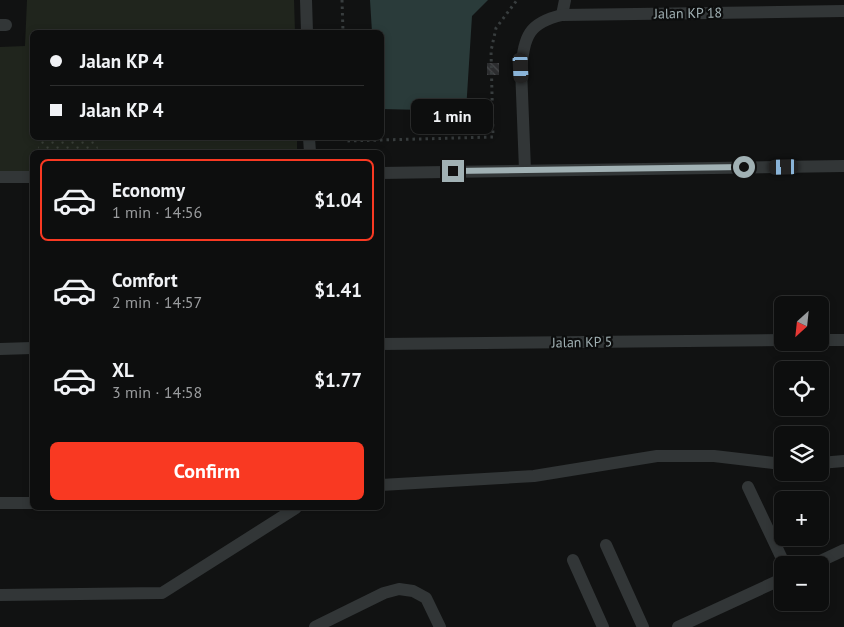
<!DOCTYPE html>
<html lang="en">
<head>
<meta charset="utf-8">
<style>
  :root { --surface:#0d0e0e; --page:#1b1c1c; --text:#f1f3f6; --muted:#9a9c9e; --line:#2d2e2e; --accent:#f93922 }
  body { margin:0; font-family:"PT Sans",sans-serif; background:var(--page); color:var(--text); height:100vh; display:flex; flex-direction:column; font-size:19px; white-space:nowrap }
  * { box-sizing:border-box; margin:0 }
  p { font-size:16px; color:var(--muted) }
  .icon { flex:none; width:28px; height:28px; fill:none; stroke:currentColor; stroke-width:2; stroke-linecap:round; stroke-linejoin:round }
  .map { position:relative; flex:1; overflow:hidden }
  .details { position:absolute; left:30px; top:150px; width:354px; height:360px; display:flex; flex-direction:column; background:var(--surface); border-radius:8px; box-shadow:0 2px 8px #0003,0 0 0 1px var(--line) }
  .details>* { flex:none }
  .hud { position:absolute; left:30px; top:30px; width:354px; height:110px; border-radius:8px; box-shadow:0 2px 8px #0003,0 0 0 1px var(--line); display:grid; align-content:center; height:110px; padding:0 20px; background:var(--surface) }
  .needle { width:32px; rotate:207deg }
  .tools { position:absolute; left:774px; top:296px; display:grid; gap:10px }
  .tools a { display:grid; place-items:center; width:55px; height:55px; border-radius:8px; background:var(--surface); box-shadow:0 2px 8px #0003,0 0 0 1px var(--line); font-size:25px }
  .end { position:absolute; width:22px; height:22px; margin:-11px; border:6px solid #a1b1b4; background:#111; box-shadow:0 0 0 2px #111 }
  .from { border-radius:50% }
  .bubble { position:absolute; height:35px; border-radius:8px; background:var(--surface); box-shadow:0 2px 8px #0003,0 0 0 1px var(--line); font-size:16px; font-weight:700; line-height:35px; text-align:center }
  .car { position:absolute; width:15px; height:30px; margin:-15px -8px; border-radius:6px; box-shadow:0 0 4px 1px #0007; background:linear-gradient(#222 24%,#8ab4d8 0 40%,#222 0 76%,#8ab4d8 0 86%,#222 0) }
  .hud b { display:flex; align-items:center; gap:18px; height:48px; font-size:19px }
  .hud b+b { border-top:1px solid var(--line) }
  .hud i { width:12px; height:12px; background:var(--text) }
  ul { padding:9px 0 0; list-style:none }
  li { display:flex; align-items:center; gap:15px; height:82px; margin:0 10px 8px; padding:0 10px; border:2px solid transparent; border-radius:8px }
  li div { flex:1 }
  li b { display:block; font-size:19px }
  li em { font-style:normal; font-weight:700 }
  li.current { border-color:var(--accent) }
  li>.icon { width:45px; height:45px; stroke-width:1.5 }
  .primary-button { display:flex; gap:10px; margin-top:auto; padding:10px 20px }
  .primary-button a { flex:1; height:58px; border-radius:8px; background:var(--accent); color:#fff; font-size:20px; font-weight:700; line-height:58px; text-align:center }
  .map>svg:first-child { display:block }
  .grass { fill:#20251d }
  .park { fill:url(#park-dots) }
  .water { fill:#2a3b3a }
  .building { fill:url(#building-back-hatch) }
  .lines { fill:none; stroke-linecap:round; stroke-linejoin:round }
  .path { stroke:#383d3e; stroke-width:3; stroke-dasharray:2.5 4; stroke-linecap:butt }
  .minor { stroke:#323637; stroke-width:12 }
  .route { stroke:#a1b1b4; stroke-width:6 }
  .labels { text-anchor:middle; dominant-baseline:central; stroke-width:4.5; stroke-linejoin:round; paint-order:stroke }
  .street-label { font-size:14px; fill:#a1b1b4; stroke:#0c0d0d }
</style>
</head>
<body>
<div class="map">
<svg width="844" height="627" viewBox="0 0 844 627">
  <defs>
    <pattern id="park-dots" width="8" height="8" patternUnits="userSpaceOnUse" patternTransform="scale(1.25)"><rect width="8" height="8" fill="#20251d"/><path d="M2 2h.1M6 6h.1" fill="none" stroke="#3d423b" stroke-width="1.8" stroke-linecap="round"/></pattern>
    <pattern id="building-back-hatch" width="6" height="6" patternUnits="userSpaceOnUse" patternTransform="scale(1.25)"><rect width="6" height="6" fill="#2c2d2f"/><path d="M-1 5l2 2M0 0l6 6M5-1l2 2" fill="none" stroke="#47494b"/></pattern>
  </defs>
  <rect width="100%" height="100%" fill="#111212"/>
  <!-- grass -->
  <path class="grass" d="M 27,0 L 294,0 L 295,32 L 32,32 L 32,138 L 297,138 L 297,152 L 32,152 L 32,171 L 0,172 L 0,47 L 25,46 Z"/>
  <!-- park -->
  <path class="park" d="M 38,138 L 97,138 L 98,152 L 38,152 Z"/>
  <!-- water -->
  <path class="water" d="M 370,0 L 488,0 L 472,16 L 466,111 L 381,109 L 381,32 L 372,32 Z"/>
  <!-- building -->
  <rect class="building" x="487" y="63" width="12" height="12"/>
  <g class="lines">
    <!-- path -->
    <g class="path">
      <path d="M 342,0 L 343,32"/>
      <path d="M 344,138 L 344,141 L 493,137 L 491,51 L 496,28 L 517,0"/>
    </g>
    <!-- minor -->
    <g class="minor">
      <path d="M 306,0 L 307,32"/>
      <path d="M 562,15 L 565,0"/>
      <path d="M 0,25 L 6,25"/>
      <path d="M 309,138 L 310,152"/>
      <path d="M 525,170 L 521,68 C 525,36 528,23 562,15 L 844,11"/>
      <path d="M 381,173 L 844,166"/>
      <path d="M 0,177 L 32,177"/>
      <path d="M 820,340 L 844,340"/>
      <path d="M 381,344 L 782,340"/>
      <path d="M 0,349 L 32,348"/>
      <path d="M 820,463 L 844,461"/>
      <path d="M 381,485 L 534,476 L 657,456 L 714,456 L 782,464"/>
      <path d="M 748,487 L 785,565"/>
      <path d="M 0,503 L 32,503"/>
      <path d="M 606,545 L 643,627"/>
      <path d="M 573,560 L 603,627"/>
      <path d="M 812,565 L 844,550"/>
      <path d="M 0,595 L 162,593 L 296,508"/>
      <path d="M 315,627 L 384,593 L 399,589 L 413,591 L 426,598 L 440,627"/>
      <path d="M 678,627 L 782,579"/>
    </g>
  </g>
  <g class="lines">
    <!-- route -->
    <path class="route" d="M 453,171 L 744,167"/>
  </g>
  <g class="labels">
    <!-- street labels -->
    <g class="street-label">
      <text transform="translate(688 13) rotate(-1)">Jalan KP 18</text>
      <text transform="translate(582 342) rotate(-1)">Jalan KP 5</text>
    </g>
  </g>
</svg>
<div class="tools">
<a><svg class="needle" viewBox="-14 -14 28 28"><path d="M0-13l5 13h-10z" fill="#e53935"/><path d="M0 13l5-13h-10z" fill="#9a9c9e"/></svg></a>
<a><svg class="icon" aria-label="locate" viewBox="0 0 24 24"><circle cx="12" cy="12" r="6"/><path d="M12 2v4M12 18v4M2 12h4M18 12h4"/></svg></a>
<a><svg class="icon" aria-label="layers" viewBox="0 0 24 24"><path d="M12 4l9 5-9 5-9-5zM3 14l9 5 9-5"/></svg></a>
<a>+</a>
<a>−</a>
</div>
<i class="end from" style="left:744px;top:167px"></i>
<i class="end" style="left:453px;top:171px"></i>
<div class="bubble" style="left:411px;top:99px;width:82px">1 min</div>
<i class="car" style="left:521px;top:68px;rotate:177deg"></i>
<i class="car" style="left:784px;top:167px;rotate:269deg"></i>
<div class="hud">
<b><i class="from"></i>Jalan KP 4</b>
<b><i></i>Jalan KP 4</b>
</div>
<section class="details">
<ul>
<li class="current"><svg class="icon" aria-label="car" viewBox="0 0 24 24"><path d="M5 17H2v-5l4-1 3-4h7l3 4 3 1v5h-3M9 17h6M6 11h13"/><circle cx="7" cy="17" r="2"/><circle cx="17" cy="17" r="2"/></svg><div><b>Economy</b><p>1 min · 14:56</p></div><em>$1.04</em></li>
<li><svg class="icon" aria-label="car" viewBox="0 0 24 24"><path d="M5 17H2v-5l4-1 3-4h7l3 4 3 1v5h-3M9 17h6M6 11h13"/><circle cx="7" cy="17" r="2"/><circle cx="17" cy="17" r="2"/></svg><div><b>Comfort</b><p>2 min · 14:57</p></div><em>$1.41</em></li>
<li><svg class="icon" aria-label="car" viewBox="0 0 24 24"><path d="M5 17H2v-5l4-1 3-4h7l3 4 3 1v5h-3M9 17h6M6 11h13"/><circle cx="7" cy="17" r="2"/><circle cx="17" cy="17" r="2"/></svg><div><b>XL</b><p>3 min · 14:58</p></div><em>$1.77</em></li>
</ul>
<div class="primary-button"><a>Confirm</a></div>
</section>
</div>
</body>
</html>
